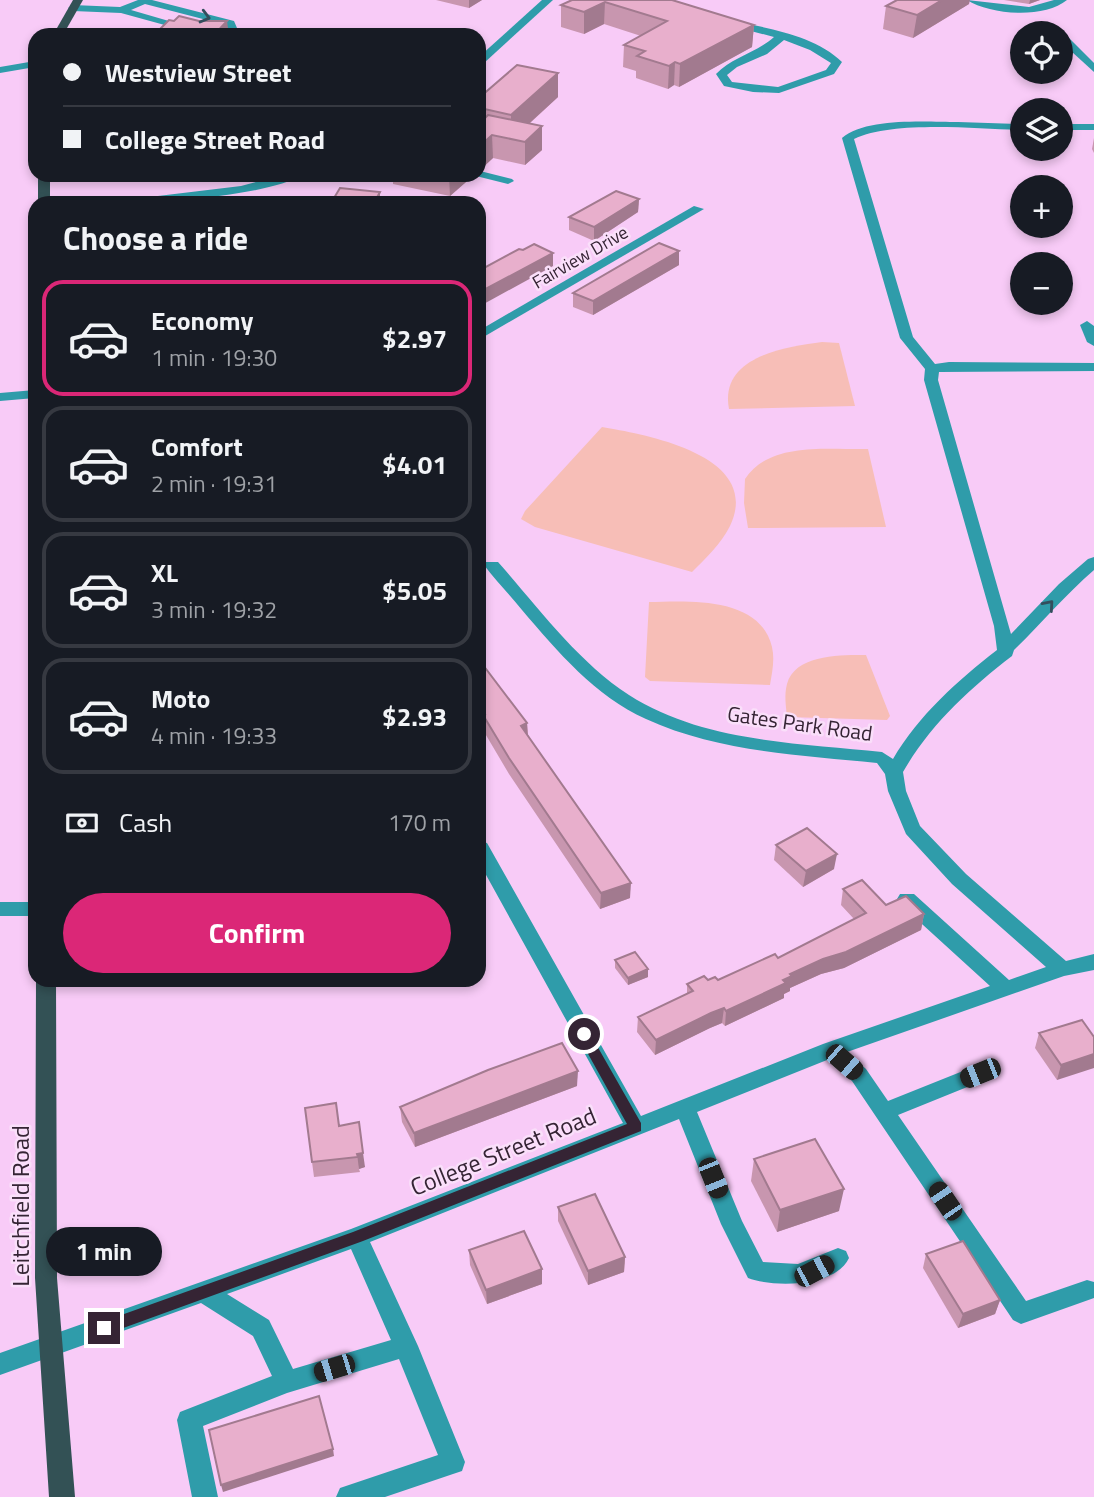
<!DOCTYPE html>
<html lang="en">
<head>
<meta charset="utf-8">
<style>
  :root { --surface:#171b24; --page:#242831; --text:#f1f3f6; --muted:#9ea1a6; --line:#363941; --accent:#db2777 }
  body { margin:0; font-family:"Titillium Web",sans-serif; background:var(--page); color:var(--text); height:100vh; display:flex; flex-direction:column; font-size:26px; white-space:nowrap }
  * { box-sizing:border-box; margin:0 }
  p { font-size:23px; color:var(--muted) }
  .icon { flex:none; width:38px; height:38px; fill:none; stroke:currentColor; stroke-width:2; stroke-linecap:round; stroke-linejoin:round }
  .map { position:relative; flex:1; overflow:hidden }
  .sheet { position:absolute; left:28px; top:196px; width:458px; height:791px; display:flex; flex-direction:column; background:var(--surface); border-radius:21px; box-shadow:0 4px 10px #0003 }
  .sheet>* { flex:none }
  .hud { position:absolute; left:28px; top:28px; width:458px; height:154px; border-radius:21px; box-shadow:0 4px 10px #0003; display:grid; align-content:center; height:154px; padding:0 35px; background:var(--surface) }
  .controls { position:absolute; left:1010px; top:21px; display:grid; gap:14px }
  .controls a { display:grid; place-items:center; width:63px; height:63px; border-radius:50%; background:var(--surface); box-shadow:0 4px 10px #0003; font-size:35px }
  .end { position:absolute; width:32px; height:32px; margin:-16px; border:9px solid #352434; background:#fff; box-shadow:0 0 0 4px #fff }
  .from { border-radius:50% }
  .bubble { position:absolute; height:49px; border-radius:24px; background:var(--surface); box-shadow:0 4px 10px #0003; font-size:23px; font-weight:700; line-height:49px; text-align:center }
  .car { position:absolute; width:21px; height:42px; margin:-21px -10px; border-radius:9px; box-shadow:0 0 5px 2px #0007; background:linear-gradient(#222 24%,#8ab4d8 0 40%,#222 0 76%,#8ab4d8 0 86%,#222 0) }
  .hud b { display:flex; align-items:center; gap:24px; height:66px; font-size:26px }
  .hud b+b { border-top:2px solid var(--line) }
  .hud i { width:18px; height:18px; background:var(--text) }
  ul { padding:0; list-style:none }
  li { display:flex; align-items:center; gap:21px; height:116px; margin:0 14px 10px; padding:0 21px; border:4px solid var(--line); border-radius:21px }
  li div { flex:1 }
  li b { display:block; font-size:26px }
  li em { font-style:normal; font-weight:700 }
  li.active { border-color:var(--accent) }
  li>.icon { width:63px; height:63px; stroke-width:1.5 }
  h2 { padding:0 35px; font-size:32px; line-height:84px }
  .pay { display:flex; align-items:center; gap:18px; height:77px; padding:0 35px; font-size:26px }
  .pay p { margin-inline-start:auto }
  .primary-button { display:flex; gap:14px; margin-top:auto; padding:14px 35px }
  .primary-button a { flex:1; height:80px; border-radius:42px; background:var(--accent); color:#fff; font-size:28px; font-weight:700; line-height:80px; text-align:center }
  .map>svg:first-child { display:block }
  .green { fill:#f7beb7 }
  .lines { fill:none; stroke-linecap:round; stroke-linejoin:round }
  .minor { fill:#2f9caa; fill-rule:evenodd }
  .major { fill:#335155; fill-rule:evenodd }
  .wall { fill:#c896af }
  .shaded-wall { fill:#a27a8f }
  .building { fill:#e8afcc; stroke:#a27a8f; stroke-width:2 }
  .oneway { stroke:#334e5d }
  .route { fill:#352434 }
  .labels { text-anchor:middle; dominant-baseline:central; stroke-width:5; stroke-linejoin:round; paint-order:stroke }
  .far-street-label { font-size:18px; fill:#352434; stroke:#fadffa }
  .street-label { font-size:21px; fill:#352434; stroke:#fadffa }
  .near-street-label { font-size:24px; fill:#352434; stroke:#fadffa }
</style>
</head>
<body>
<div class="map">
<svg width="1094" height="1497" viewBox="0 0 1094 1497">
  <rect width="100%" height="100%" fill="#f8cbf7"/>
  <!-- green -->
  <g class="green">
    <path d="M 822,342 L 839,343 L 855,406 L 729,409 C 719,357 784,347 822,342 Z"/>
    <path d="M 602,427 C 649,435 763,456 730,526 C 721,544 706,558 692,572 L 535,527 L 521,519 L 525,511 Z"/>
    <path d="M 868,449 L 886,527 L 748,528 L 744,503 L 745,479 C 770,441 828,450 868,449 Z"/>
    <path d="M 649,602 C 689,601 760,596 772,647 C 775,660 772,673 770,685 L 650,681 L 645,677 Z"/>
    <path d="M 866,655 L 890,716 L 887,720 L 787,717 C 786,706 784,695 787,684 C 795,654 842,655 866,655 Z"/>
  </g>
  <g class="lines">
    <!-- minor -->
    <g class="minor">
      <path d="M 138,0 L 152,0 L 234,21 L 237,28 L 233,35 L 223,35 L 226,25 L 145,4 L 131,10 L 217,35 L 201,35 L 121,13 L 73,11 L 68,8 L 73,5 L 120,7 Z"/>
      <path d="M 542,0 L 553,0 L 484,63 L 480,64 L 480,56 Z"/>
      <path d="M 967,0 L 1029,7 L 1054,0 L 1067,0 C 1044,19 991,15 967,0 Z"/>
      <path d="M 732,20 C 768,29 815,35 842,62 L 834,74 L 779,93 L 753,92 L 724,86 L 716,74 C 732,57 756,53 774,37 L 728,25 L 728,21 ZM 784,40 L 810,50 L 831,63 L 826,70 L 778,87 L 732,82 L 727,75 L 737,67 L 767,54 Z"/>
      <path d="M 1060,37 L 1068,37 L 1094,63 L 1094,72 L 1060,41 Z"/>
      <path d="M 35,61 L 35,67 L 0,73 L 0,67 Z"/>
      <path d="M 958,122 L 1022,124 L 1022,130 C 977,129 894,120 854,139 L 913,337 L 935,364 L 949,362 L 1094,363 L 1094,371 L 939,372 L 938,380 L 1011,634 L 1059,584 L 1088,559 L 1094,557 L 1094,570 C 1065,595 1041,624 1014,650 L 1012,656 C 969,689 930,725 903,772 L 906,791 L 920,826 L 966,874 L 1066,961 L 1094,954 L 1094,970 L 1064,976 L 847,1052 L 866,1069 L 888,1101 L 973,1067 L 980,1065 L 987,1067 L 990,1073 L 987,1079 L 898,1115 L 1026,1301 L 1087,1280 L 1094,1282 L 1094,1298 L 1021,1324 L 1013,1320 L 852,1081 L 827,1060 L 697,1112 L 742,1221 L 763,1262 L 798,1264 L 838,1248 L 846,1251 L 849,1258 C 836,1287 774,1288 748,1278 L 721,1224 L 679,1119 L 370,1242 L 418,1346 L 465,1462 L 462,1471 L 453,1474 L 385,1497 L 336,1497 L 340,1488 L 438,1455 L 399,1359 L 287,1393 L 203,1426 L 218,1497 L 192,1497 L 177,1420 L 180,1412 L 272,1376 L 253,1336 L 201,1303 L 0,1375 L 0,1353 L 351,1229 L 623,1123 L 480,864 L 480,841 L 487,843 L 641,1116 L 823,1044 L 990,986 L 900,904 L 897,899 L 900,894 L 914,894 L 1009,980 L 1046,967 L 952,884 L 906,834 L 888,791 L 885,774 L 877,763 C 800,755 718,752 646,719 C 595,696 558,652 522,610 C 510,595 496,581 484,565 L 486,562 L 498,562 C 538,607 577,661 629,695 C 702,742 798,743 882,752 L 893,759 C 919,715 957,681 997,650 L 994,626 L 924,380 L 925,369 L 900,338 L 842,138 C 866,117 927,122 958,122 ZM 351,1249 L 391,1340 L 293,1369 L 269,1320 L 227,1294 Z"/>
      <rect x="1060" y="124" width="34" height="6"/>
      <path d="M 480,171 L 512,179 L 514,181 L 508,184 L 476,176 L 480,175 Z"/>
      <path d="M 281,175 L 301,175 C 275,194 163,203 127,203 L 133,199 L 241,186 Z"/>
      <path d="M 694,206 L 704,209 L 480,339 L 480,330 Z"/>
      <path d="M 1087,321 L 1094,326 L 1094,346 L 1087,342 L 1080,325 Z"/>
      <path d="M 35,390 L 35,398 L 0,401 L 0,393 Z"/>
      <rect x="0" y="902" width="35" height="14"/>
    </g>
    <!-- major -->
    <g class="major">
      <path d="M 73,0 L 83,0 L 63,35 L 53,35 Z"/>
      <rect x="38" y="175" width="12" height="28"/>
      <path d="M 36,980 L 56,980 L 57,1278 L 75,1497 L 49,1497 L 35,1278 Z"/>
    </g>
  </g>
  <!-- wall -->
  <g class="wall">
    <path d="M 436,0 L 482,0 L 469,8 Z"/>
    <path d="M 572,0 L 672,0 L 754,25 L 752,47 L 679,87 L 674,85 L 668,89 L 636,78 L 636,71 L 623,67 L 624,45 L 641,36 L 604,24 L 584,34 L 561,27 L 561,5 Z"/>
    <path d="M 1004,0 L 1040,0 L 1029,4 Z"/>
    <path d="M 969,4 L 913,38 L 883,29 L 886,6 Z"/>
    <path d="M 558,73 L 558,97 L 529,124 L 542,150 L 525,165 L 493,158 L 480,170 L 480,97 Z"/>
    <path d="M 1094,138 L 1094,153 L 1092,149 Z"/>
    <path d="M 393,175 L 474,175 L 450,196 L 393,184 Z"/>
    <path d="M 639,199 L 638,212 L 594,241 L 569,230 L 569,217 Z"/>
    <path d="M 679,251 L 679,265 L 593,315 L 573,307 L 573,293 Z"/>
    <path d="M 480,661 L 527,723 L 528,735 L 630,898 L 600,909 L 509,774 L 483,730 L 483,725 L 480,721 Z"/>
    <path d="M 776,845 L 834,869 L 803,887 L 774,860 Z"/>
    <path d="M 843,889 L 886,905 L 924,914 L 921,930 L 844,968 L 821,974 L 790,988 L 790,991 L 784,994 L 784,998 L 725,1026 L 722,1023 L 710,1028 L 655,1055 L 637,1032 L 638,1017 L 687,994 L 687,984 L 708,980 L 718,980 L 778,958 L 854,919 L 841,905 Z"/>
    <path d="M 615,960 L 648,969 L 648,977 L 628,985 L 615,968 Z"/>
    <path d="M 1039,1033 L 1094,1037 L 1057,1080 L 1035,1048 Z"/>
    <path d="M 577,1086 L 415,1147 L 402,1122 L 400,1107 Z"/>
    <path d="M 339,1126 L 365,1167 L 359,1169 L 360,1172 L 314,1177 L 312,1162 Z"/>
    <path d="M 754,1159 L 839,1211 L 777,1232 L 751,1181 Z"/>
    <path d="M 558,1207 L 625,1257 L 624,1272 L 588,1285 L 558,1221 Z"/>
    <path d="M 469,1250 L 542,1269 L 542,1284 L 487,1304 L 470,1265 Z"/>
    <path d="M 926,1254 L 1000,1300 L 995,1314 L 958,1328 L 923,1268 Z"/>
  </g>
  <!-- shaded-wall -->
  <g class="shaded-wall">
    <path d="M 469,0 L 482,0 L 469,8 Z"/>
    <path d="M 942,0 L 970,0 L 969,4 L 913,38 L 917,15 Z"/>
    <path d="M 1030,0 L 1040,0 L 1029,4 Z"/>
    <path d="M 605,2 L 604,24 L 584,34 L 584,12 Z"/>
    <path d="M 227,21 L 229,35 L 214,35 Z"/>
    <path d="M 754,25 L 752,47 L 679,87 L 680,64 Z"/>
    <path d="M 675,62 L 674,85 L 668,89 L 669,66 Z"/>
    <path d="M 558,73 L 558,97 L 511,140 L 511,115 Z"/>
    <path d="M 542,126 L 542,150 L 525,165 L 525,142 Z"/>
    <path d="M 492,135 L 493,158 L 480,170 L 480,146 Z"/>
    <path d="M 449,175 L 474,175 L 450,196 Z"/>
    <path d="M 380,192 L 380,203 L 375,201 Z"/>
    <path d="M 639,199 L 638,212 L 594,241 L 594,227 Z"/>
    <path d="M 679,251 L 679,265 L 593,315 L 593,301 Z"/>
    <path d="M 553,253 L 553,266 L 480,306 L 480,292 Z"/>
    <path d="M 527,723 L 528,739 L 521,726 Z"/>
    <path d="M 837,854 L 834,869 L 803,887 L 806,871 Z"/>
    <path d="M 631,883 L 630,898 L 600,909 L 601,893 Z"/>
    <path d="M 924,914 L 921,930 L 844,968 L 821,974 L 790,988 L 790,991 L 784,994 L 784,998 L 725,1026 L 726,1011 L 783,980 L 790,974 Z"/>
    <path d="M 480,940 L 481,940 L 482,955 L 480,956 Z"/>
    <path d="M 648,969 L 648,977 L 628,985 L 628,978 Z"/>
    <path d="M 724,1008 L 722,1023 L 710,1028 L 655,1055 L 656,1040 L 711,1013 Z"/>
    <path d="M 1094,1054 L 1094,1068 L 1057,1080 L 1061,1065 Z"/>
    <path d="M 578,1071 L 577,1086 L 415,1147 L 414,1133 Z"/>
    <path d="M 363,1153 L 365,1167 L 359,1169 L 357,1154 Z"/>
    <path d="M 844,1189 L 839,1211 L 777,1232 L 780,1210 Z"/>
    <path d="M 625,1257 L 624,1272 L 588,1285 L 588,1271 Z"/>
    <path d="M 542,1269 L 542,1284 L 487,1304 L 486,1290 Z"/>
    <path d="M 1000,1300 L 995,1314 L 958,1328 L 963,1314 Z"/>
    <path d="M 333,1449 L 334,1456 L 223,1492 L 221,1485 Z"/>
  </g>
  <!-- building -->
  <g class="building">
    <path d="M 572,0 L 672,0 L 754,25 L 680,64 L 675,62 L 669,66 L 637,56 L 645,51 L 624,45 L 667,21 L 605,2 L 584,12 L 561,5 Z"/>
    <path d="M 897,0 L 942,0 L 917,15 L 886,6 Z"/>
    <path d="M 179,16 L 199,21 L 227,21 L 214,35 L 154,35 L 169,20 L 174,21 Z"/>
    <path d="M 517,65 L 558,73 L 511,115 L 480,108 L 480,97 Z"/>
    <path d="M 488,115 L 542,126 L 525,142 L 492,135 L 480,146 L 480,123 Z"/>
    <path d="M 340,188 L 380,192 L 375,201 L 389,202 L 389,203 L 331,203 Z"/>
    <path d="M 616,191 L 639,199 L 594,227 L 569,217 Z"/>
    <path d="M 659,243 L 679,251 L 593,301 L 573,293 Z"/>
    <path d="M 534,244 L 553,253 L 480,292 L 480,270 L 519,249 L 523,250 Z"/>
    <path d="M 480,661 L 527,723 L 521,726 L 631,883 L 601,893 L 509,758 L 483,715 L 485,714 L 480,706 Z"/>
    <path d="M 807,828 L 837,854 L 806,871 L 776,845 Z"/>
    <path d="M 862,880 L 886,905 L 906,896 L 924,914 L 846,952 L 823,959 L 790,974 L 792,976 L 783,980 L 786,983 L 726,1011 L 724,1008 L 711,1013 L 656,1040 L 638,1017 L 693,991 L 687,984 L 704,976 L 708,980 L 715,977 L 718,980 L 775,954 L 778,958 L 866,913 L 843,889 Z"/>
    <path d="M 635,952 L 648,969 L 628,978 L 615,960 Z"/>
    <path d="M 1082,1020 L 1094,1037 L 1094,1054 L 1061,1065 L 1039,1033 Z"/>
    <path d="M 562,1043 L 578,1071 L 414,1133 L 400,1107 L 488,1070 Z"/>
    <path d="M 336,1103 L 339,1126 L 359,1122 L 363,1153 L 357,1154 L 358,1157 L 312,1162 L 305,1108 Z"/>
    <path d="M 815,1139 L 844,1189 L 780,1210 L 754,1159 Z"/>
    <path d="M 595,1194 L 625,1257 L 588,1271 L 558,1207 Z"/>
    <path d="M 524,1231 L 542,1269 L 486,1290 L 469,1250 Z"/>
    <path d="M 963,1241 L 1000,1300 L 963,1314 L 926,1254 Z"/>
    <path d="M 319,1396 L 333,1449 L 221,1485 L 209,1430 Z"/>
  </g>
  <!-- one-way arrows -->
  <defs><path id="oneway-chevron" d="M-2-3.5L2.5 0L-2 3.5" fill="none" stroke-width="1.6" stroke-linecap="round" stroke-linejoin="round" transform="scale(1.75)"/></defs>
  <g class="oneway">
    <use href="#oneway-chevron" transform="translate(205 17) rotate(15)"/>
    <use href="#oneway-chevron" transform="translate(1049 605) rotate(-49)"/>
  </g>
  <!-- route -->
  <path class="route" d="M 584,1029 L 588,1030 L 641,1123 L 641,1131 L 363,1241 L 104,1335 L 99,1333 L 97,1328 L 99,1323 L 353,1232 L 627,1124 L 577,1034 Z"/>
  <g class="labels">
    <!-- far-street labels -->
    <g class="far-street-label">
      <text transform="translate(580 257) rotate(-30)">Fairview Drive</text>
    </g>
    <!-- street labels -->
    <g class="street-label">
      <text transform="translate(800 723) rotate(8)">Gates Park Road</text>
    </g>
    <!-- near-street labels -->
    <g class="near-street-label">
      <text transform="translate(503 1151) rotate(-22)">College Street Road</text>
      <text transform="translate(20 1206) rotate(-90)">Leitchfield Road</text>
    </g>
  </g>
</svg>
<div class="controls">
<a><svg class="icon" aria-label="locate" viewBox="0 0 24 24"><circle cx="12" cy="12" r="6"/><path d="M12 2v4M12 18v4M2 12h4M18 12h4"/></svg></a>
<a><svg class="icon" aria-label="layers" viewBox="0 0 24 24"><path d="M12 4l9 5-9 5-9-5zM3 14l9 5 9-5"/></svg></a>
<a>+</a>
<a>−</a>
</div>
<i class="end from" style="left:584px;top:1034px"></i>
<i class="end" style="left:104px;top:1328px"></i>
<div class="bubble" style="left:46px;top:1227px;width:116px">1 min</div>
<i class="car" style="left:844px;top:1062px;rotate:131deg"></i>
<i class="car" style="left:980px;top:1073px;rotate:248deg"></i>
<i class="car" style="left:713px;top:1178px;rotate:158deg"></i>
<i class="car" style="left:945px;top:1201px;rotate:326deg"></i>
<i class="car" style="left:814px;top:1271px;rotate:62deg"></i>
<i class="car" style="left:334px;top:1368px;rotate:253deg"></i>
<div class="hud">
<b><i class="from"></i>Westview Street</b>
<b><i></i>College Street Road</b>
</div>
<section class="sheet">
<h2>Choose a ride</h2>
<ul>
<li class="active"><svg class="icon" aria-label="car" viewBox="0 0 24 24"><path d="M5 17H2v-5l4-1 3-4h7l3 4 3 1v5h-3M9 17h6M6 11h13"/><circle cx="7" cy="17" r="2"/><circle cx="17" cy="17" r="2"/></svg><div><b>Economy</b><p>1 min · 19:30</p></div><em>$2.97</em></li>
<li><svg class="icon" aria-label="car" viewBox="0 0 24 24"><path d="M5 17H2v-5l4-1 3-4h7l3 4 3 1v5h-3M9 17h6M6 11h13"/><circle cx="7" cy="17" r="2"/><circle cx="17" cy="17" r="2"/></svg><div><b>Comfort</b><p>2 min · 19:31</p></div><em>$4.01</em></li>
<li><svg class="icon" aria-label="car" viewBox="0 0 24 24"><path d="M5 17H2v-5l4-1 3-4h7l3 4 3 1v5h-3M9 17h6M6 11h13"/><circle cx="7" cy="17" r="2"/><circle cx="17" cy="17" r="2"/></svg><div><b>XL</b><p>3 min · 19:32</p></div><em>$5.05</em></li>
<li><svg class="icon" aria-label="car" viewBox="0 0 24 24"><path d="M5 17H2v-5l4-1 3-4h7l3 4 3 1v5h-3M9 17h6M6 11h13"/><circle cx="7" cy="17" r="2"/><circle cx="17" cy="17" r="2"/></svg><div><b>Moto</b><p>4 min · 19:33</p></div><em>$2.93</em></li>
</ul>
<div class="pay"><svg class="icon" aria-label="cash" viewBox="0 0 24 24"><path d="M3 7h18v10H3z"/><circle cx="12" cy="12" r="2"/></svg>Cash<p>170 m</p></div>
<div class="primary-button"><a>Confirm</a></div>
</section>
</div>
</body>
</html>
